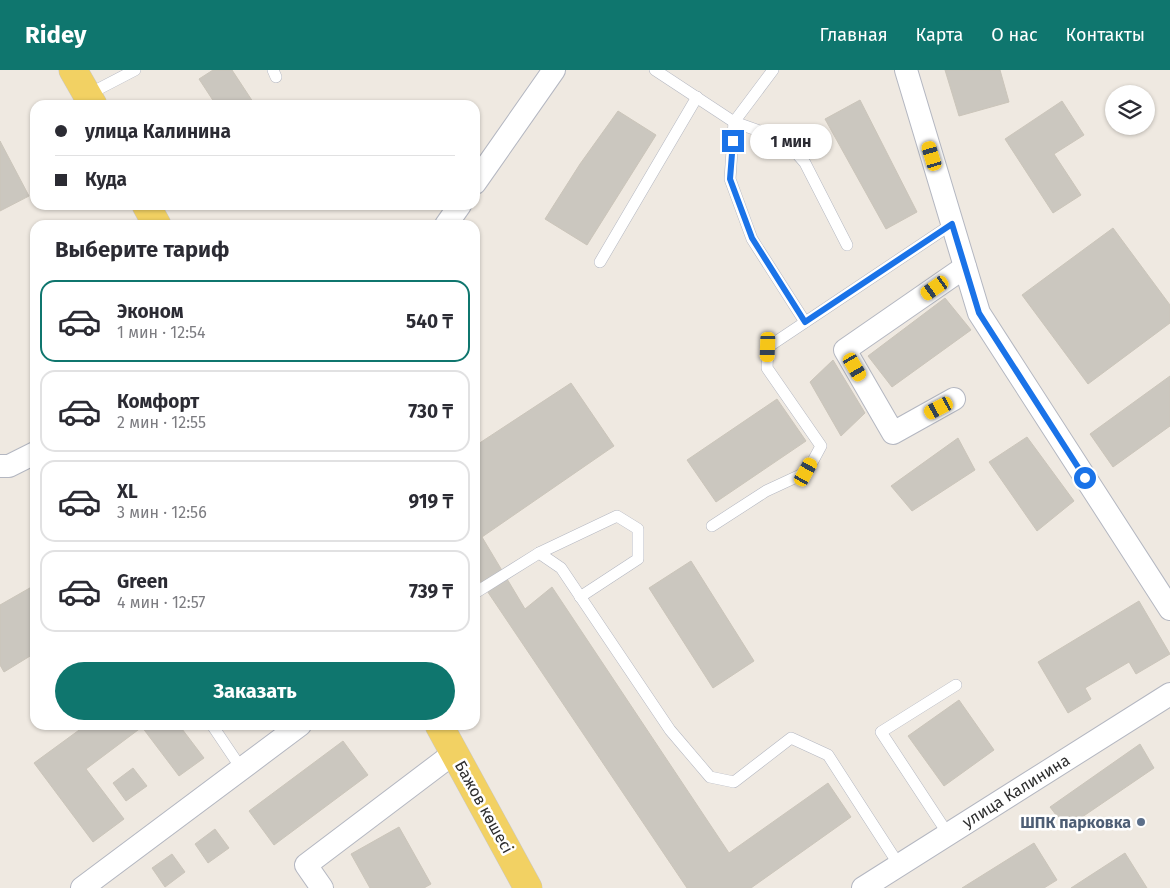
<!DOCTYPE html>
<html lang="ru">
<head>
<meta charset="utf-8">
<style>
  :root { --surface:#fff; --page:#f7f7f7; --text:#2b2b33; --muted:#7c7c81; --line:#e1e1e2; --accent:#0f766e }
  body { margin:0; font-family:"Fira Sans",sans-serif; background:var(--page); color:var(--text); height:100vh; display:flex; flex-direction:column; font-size:19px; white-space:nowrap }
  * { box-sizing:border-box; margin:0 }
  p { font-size:16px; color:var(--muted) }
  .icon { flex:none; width:28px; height:28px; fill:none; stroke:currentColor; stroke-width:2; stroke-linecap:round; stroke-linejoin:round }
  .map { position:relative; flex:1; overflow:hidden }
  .panel { position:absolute; left:30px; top:150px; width:450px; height:510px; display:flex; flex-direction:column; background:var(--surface); border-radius:15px; box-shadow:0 1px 4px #0004 }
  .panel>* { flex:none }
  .banner { position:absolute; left:30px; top:30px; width:450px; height:110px; border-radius:15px; box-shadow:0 1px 4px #0004; display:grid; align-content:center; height:110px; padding:0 25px; background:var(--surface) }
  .controls { position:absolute; left:1105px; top:15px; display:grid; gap:10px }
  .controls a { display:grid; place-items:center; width:50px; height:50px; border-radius:50%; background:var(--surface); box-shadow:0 1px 4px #0004; font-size:25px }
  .end { position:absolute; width:22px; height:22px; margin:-11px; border:6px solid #1a73e8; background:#fff; box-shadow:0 0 0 2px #fff }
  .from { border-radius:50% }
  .bubble { position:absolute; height:35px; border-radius:18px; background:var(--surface); box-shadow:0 1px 4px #0004; font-size:16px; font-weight:700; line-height:35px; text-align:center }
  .car { position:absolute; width:15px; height:30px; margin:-15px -8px; border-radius:6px; box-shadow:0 0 4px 1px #0007; background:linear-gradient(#f5c518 24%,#345 0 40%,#f5c518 0 76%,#345 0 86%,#f5c518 0) }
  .banner b { display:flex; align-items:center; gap:18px; height:48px; font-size:19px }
  .banner b+b { border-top:1px solid var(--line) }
  .banner i { width:12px; height:12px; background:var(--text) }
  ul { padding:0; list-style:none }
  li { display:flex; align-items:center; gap:15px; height:82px; margin:0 10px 8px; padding:0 15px; border:2px solid var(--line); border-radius:15px }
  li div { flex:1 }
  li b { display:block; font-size:19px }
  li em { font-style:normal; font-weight:700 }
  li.on { border-color:var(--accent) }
  li>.icon { width:45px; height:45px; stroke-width:1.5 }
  h2 { padding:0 25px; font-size:22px; line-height:60px }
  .primary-button { display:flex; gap:10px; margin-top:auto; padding:10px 25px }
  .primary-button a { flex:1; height:58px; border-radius:30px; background:var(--accent); color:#fff; font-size:20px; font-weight:700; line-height:58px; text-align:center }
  header { display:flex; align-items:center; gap:30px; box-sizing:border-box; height:70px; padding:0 25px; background:var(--accent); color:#fff }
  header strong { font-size:24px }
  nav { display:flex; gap:28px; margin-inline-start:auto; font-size:18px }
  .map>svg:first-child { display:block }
  .building { fill:#cbc7bf; stroke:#cbc5ba }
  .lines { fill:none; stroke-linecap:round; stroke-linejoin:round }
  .service-casing { stroke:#b4b7c1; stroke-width:12 }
  .minor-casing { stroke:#b4b7c1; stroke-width:24 }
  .primary-casing { stroke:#c9c9c9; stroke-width:29 }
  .service { stroke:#fff; stroke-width:11 }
  .minor { stroke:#fff; stroke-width:22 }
  .primary { stroke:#f2d163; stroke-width:28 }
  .route { stroke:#1a73e8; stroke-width:6 }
  .service-dot { fill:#5c6f8a; stroke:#fff; stroke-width:2 }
  .labels { text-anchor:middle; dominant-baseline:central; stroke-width:5; stroke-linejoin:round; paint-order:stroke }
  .street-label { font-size:16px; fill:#2e2e2e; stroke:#fff }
  .service-label { font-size:16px; font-weight:bold; fill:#4e5e75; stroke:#fff; text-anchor:end }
</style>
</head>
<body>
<header>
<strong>Ridey</strong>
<nav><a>Главная</a><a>Карта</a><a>О нас</a><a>Контакты</a></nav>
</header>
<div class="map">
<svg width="1170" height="818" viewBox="0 0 1170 818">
  <rect width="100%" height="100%" fill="#efe9e1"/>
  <!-- building -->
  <g class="building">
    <path d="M 213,0 L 232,0 L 255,35 L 216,35 L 199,9 Z"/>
    <path d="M 945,0 L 1000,0 L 1009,32 L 959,46 Z"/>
    <path d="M 860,30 L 917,142 L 886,159 L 825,49 Z"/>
    <path d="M 1062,31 L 1084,65 L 1054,84 L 1081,125 L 1053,143 L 1005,69 Z"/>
    <path d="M 618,41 L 656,65 L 587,175 L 545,149 L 580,94 Z"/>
    <path d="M 0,71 L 29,126 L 0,141 Z"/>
    <path d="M 1113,158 L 1170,235 L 1170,253 L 1088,314 L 1022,225 Z"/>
    <path d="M 945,228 L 971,260 L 892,317 L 868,286 Z"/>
    <path d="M 833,290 L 865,343 L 841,366 L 810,312 Z"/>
    <path d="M 1170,306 L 1170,356 L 1113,397 L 1090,364 Z"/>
    <path d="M 571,313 L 614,376 L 482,467 L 525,539 L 552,517 L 729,783 L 828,713 L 851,747 L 751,818 L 687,818 L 475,503 L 475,376 Z"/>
    <path d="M 777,329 L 806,371 L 716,432 L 687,390 Z"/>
    <path d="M 1027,367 L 1074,431 L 1037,461 L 989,392 Z"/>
    <path d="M 958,368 L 975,400 L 912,441 L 891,416 Z"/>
    <path d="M 691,491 L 754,591 L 713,618 L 649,518 Z"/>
    <path d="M 35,515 L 35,583 L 4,602 L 0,595 L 0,535 Z"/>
    <path d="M 1139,531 L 1170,584 L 1136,604 L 1129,592 L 1085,618 L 1091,629 L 1068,643 L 1038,592 Z"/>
    <path d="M 959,630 L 994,680 L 944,716 L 908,666 Z"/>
    <path d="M 86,655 L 179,655 L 204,688 L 179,706 L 142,657 L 86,699 L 124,749 L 93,772 L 34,693 Z"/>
    <path d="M 343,671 L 368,705 L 274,775 L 249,741 Z"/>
    <path d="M 1140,674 L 1154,698 L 1066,758 L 1050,737 Z"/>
    <path d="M 133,698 L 147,716 L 126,731 L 113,713 Z"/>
    <path d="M 399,757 L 431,814 L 424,818 L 370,818 L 351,784 Z"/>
    <path d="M 215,759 L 229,778 L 208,793 L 195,774 Z"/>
    <path d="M 1034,773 L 1057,810 L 1044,818 L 962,818 Z"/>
    <path d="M 1125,783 L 1147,818 L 1071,818 Z"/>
    <path d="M 172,784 L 185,802 L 165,817 L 152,798 Z"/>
  </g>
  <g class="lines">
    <!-- service casing -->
    <g class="service-casing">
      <g id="service">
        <path d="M 273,0 L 276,7"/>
        <path d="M 655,0 L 734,52 L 785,70 L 805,93 L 847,175"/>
        <path d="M 773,0 L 734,52 L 730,109 L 752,169 L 805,252"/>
        <path d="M 87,25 L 135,0"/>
        <path d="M 600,192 L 697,27"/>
        <path d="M 712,456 L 766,421 L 807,402 L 821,376 L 767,298 L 768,277 L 952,154"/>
        <path d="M 539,483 L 617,446 L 638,459 L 638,489 L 580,527"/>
        <path d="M 475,523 L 539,483 L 561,498 L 670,660 L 710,707 L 734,712 L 791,668 L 828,685 L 899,795"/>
        <path d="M 212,655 L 241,698"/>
        <path d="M 948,764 L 881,662 L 956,615"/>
      </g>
    </g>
    <!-- minor casing -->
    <g class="minor-casing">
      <g id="minor">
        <path d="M 906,0 L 979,243 L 1170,539"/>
        <path d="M 475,113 L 554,0"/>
        <path d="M 446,155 L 460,135"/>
        <path d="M 954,329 L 893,363 L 845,280 L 965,197"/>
        <path d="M 0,396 L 9,396 L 35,383"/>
        <path d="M 82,818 L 300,655"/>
        <path d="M 322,818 L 306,795 L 454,683"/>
        <path d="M 863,818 L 1170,624"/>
      </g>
    </g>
    <!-- primary casing -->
    <g class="primary-casing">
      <g id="primary">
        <path d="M 73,0 L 93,35"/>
        <path d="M 146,135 L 157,155"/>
        <path d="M 439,655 L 528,818"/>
      </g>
    </g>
    <!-- service -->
    <use href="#service" class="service"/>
    <!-- minor -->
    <use href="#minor" class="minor"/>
    <!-- primary -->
    <use href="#primary" class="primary"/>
  </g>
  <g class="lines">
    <!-- route -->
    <path class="route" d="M 733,71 L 730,109 L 752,168 L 805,252 L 952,154 L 979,243 L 1085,408"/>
  </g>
  <!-- markers -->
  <circle class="service-dot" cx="1141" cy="752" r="5"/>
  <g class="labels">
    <!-- street labels -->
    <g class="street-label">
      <text transform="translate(1016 721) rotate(-32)">улица Калинина</text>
      <text transform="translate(484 737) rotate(61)">Бажов көшесі</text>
    </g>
    <!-- service labels -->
    <g class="service-label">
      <text x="1131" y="752">ШПК парковка</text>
    </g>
  </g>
</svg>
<div class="controls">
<a><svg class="icon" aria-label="layers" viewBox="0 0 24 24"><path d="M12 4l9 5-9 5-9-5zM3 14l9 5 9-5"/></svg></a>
</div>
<i class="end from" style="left:1085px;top:408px"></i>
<i class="end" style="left:733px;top:71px"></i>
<div class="bubble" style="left:750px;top:54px;width:82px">1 мин</div>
<i class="car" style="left:932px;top:86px;rotate:343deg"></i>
<i class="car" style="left:935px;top:218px;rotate:235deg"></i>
<i class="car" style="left:768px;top:277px;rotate:182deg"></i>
<i class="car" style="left:855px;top:297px;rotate:150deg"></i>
<i class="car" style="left:939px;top:338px;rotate:242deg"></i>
<i class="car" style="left:806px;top:402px;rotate:29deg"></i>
<div class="banner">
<b><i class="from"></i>улица Калинина</b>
<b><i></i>Куда</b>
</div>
<section class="panel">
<h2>Выберите тариф</h2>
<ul>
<li class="on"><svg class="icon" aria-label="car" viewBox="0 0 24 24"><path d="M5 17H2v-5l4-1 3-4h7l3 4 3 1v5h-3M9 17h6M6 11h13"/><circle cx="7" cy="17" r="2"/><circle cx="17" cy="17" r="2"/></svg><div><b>Эконом</b><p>1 мин · 12:54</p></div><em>540 ₸</em></li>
<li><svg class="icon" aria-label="car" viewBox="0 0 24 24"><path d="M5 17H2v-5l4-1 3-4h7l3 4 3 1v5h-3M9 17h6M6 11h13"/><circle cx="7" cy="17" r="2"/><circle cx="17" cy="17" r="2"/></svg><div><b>Комфорт</b><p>2 мин · 12:55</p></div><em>730 ₸</em></li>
<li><svg class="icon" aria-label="car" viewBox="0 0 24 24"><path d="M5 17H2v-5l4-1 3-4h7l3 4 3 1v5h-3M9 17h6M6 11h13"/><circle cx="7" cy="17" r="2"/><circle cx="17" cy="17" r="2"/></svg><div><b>XL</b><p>3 мин · 12:56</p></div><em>919 ₸</em></li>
<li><svg class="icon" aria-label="car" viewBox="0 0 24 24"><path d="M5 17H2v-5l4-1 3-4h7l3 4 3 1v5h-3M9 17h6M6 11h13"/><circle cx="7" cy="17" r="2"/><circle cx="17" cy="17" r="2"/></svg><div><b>Green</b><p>4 мин · 12:57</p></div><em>739 ₸</em></li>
</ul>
<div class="primary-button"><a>Заказать</a></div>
</section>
</div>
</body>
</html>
